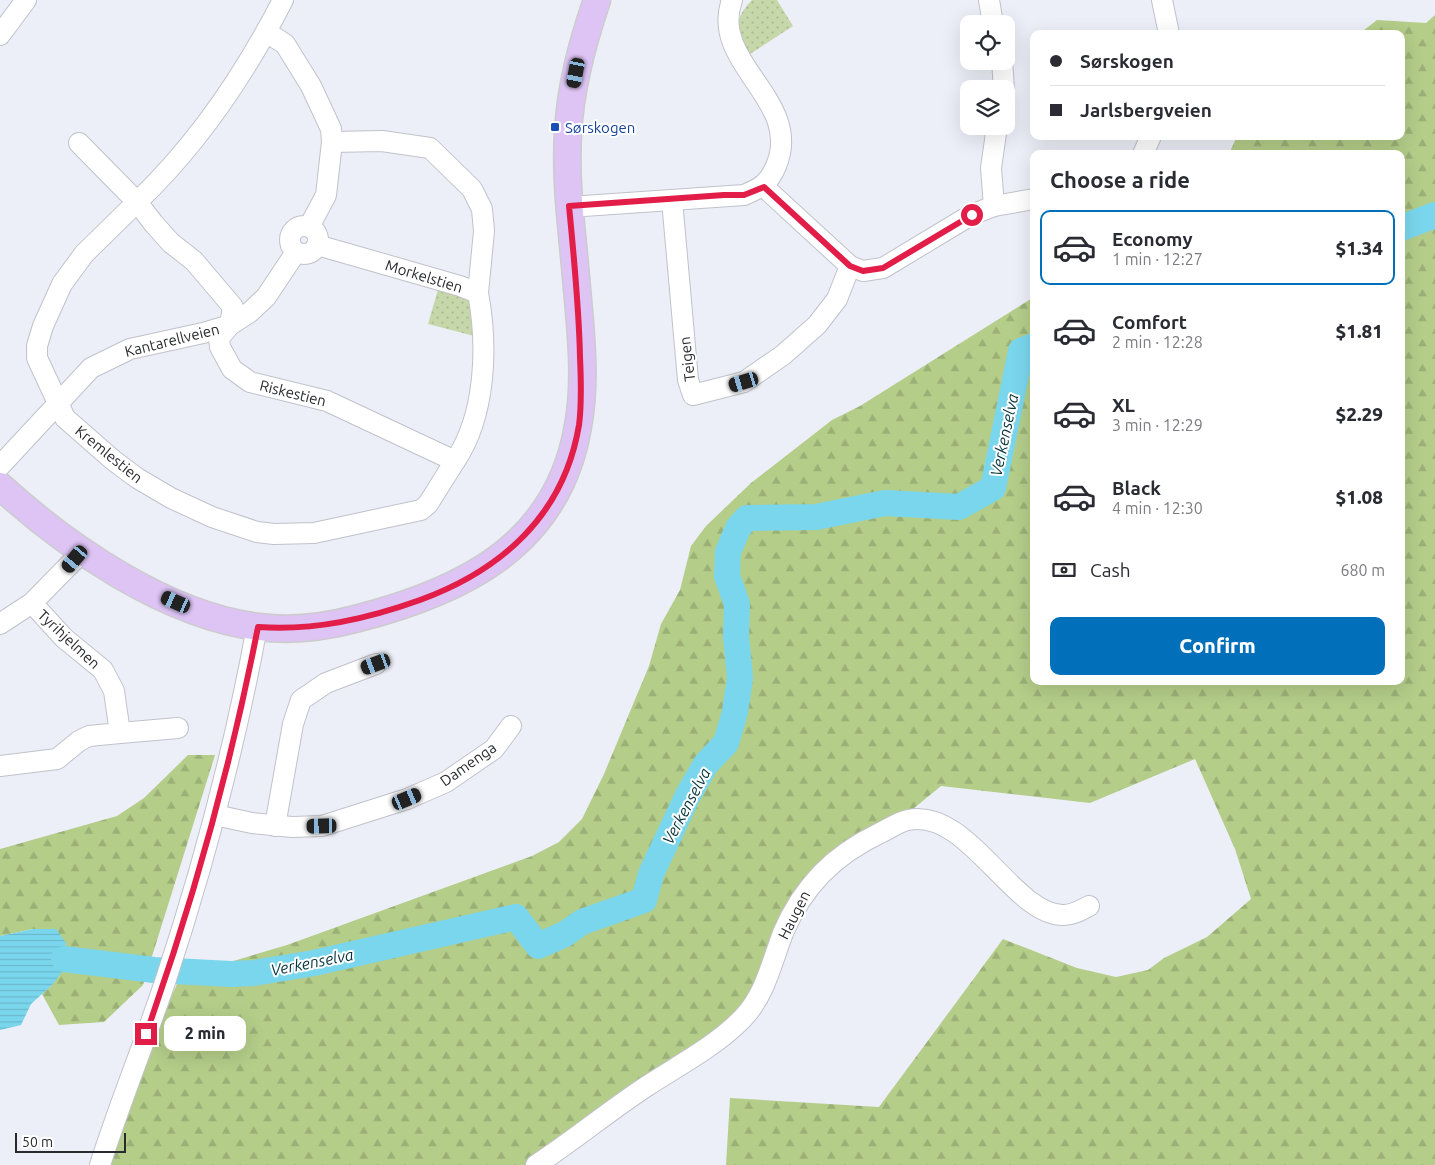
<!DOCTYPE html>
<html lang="en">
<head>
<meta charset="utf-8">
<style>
  :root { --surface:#fff; --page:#f2f2f3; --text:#2b2b33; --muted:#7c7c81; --line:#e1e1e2; --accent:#016fba }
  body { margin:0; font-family:Ubuntu,sans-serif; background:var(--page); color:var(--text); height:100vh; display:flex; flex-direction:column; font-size:19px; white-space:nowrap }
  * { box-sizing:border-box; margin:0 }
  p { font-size:16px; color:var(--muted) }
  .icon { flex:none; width:28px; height:28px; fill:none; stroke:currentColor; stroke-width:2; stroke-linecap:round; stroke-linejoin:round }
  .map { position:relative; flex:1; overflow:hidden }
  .sheet { position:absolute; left:1030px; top:150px; width:375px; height:535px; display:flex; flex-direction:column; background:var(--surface); border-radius:10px; box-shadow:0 5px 20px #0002 }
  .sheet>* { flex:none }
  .hud { position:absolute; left:1030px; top:30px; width:375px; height:110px; border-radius:10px; box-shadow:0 5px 20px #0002; display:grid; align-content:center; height:110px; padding:0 20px; background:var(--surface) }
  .fabs { position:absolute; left:960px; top:15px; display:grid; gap:10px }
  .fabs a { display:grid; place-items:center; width:55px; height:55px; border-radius:10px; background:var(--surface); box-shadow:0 5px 20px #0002; font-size:25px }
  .scale { position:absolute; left:15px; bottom:12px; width:111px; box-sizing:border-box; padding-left:5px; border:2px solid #292a2d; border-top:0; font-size:14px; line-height:18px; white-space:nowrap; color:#292a2d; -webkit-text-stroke:4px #fff; paint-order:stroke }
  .end { position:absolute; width:22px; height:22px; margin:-11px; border:6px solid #e11d48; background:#fff; box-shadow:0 0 0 2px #fff }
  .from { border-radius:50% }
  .bubble { position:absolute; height:35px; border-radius:10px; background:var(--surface); box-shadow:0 5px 20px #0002; font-size:16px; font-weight:800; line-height:35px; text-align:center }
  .car { position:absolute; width:15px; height:30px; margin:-15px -8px; border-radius:6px; box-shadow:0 0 4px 1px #0007; background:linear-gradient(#222 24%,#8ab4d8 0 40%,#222 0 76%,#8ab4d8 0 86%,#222 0) }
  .hud b { display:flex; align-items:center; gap:18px; height:48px; font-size:19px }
  .hud b+b { border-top:1px solid var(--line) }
  .hud i { width:12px; height:12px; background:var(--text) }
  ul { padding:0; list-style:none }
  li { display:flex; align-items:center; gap:15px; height:75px; margin:0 10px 8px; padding:0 10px; border:2px solid transparent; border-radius:10px }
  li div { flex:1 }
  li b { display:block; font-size:19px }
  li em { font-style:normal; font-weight:800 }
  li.on { border-color:var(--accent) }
  li>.icon { width:45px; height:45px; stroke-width:1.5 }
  h2 { padding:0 20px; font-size:22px; line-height:60px }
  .pay { display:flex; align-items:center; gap:12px; height:55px; padding:0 20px; font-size:19px }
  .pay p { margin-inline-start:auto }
  .action { display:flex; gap:10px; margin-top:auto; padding:10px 20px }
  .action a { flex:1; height:58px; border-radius:10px; background:var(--accent); color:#fff; font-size:20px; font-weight:800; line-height:58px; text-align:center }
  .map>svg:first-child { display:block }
  .forest { fill:url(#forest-firs) }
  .park { fill:url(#park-dots) }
  .water { fill:url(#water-rules) }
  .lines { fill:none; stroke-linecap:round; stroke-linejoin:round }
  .river { stroke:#7ad6ed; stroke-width:26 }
  .minor-casing { stroke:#c0c2cb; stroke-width:22 }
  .major-casing { stroke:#cccccd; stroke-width:29 }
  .minor { stroke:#fff; stroke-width:20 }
  .major { stroke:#ddc4f5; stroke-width:26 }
  .route { stroke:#e11d48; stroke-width:6 }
  .transit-dot { fill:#1a4fb4; stroke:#fff; stroke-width:2 }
  .labels { text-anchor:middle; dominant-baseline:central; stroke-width:4; stroke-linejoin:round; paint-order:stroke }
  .transit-label { font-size:15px; fill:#164399; stroke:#fff; text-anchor:start }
  .street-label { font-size:15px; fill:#292a2d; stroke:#fff }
  .water-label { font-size:16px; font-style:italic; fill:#05333c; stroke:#fff }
</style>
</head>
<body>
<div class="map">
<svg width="1435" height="1165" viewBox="0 0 1435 1165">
  <defs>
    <pattern id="forest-firs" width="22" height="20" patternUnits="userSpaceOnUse" patternTransform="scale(1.25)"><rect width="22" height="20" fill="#b4cd89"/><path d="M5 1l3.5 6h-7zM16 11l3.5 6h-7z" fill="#9bb077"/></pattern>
    <pattern id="park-dots" width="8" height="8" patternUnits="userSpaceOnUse" patternTransform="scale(1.25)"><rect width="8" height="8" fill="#c6d7a9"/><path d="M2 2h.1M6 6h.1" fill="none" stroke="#aab992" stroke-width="1.8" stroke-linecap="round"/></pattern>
    <pattern id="water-rules" width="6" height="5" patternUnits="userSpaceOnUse" patternTransform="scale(1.25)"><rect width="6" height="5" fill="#7ad6ed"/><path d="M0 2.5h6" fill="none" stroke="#6ab8cc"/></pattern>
  </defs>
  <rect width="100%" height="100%" fill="#edeff8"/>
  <!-- forest -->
  <g class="forest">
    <path d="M 1435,15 L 1435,1165 L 726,1165 L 730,1098 L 879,1107 L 1003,939 L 1077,968 L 1116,977 L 1148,970 L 1164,958 L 1207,937 L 1251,899 L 1235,849 L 1195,759 L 1090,803 L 941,786 L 786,913 L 746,1008 L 548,1165 L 100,1165 L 108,1140 L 180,977 L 287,945 L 532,856 L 559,842 L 582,819 L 604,774 L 649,666 L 661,624 L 680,590 L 691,546 L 706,526 L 751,483 L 832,420 L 860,406 L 1034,297 L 1034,681 L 1401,681 L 1401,154 L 1229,154 L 1237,136 L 1401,136 L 1401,34 L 1359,34 L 1377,20 L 1426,23 Z"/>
    <path d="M 188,755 L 215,755 L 143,985 L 104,1022 L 59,1025 L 42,994 L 52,985 L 33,929 L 0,936 L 0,849 L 117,816 L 144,798 Z"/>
  </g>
  <!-- park -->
  <g class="park">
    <path d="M 752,0 L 777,0 L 793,26 L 747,56 C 739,29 731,22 752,0 Z"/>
    <path d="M 439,286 L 464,295 L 473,302 L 478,337 L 428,324 Z"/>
  </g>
  <!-- water -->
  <path class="water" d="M 33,929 L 56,929 L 66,943 L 62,972 L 52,985 L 31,1004 L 21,1025 L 0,1030 L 0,936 Z"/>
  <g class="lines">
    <!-- river -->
    <g class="river">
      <path d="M 1401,228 L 1435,215"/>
      <path d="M 64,959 L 154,970 L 231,974 L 254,973 L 314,963 L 516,917 L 538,946 L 565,934 L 582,922 L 644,900 L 651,874 L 688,795 L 706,764 L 726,743 L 735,712 L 740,678 L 736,636 L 737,604 L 727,576 L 728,552 L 738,528 L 747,518 L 816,517 L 885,503 L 959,507 L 993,488 L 1021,351 L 1034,346"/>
    </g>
    <!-- minor casing -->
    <g class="minor-casing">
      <g id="minor">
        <path d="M 283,0 C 245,74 197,145 137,202 L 154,224 L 171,243 L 194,261 L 233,307 L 230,325 L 219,338 L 220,347 L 232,369 L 250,382 L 327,401 L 455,461 C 486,415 488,346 478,293"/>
        <path d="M 989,0 L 993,24"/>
        <path d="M 1162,0 L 1169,34"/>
        <path d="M 266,32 L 285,44 L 311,86 L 331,129 L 332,142 L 326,195 L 309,227"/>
        <path d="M 0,35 L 26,0"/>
        <path d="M 1002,61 L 1004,89"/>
        <path d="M 79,143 L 137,202 L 84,254 L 62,284 L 43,326 L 37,346 L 37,358 L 65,418 L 113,460 L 137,478 L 171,498 L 212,517 L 257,532 L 274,534 L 314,533 L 421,510 L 428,504 L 455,461"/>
        <path d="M 1143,154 L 1151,136"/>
        <path d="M 764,187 L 850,266 L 863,271 L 883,268 L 971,215 L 994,206 L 1034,199"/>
        <path d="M 672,200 L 688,380 L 693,395 L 744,382 L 783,355 L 817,325 L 837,299 L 850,266"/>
        <path d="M 994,206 L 991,168 L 997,126"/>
        <path d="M 569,207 L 744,195 C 761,188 769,183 776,166 C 804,100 709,64 732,0"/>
        <circle cx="304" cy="240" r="14"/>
        <path d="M 317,245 L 460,286 L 478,293 L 484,231 L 482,209 L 472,189 L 430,148 L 382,141 L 332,142"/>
        <path d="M 0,466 L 91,368 L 130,349 L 203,333 L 230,325 L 250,312 L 266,297 L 296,252"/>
        <path d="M 0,624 L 32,603 L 82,552"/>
        <path d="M 120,733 L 178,728"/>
        <path d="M 0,766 L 57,759 L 79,741 L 89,736 L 120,733 L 114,691 L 103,670 L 64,638 L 32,603"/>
        <path d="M 215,815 L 252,823 L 292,827 L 322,826 L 407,799 L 446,782 L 494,749 L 511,726"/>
        <path d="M 275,826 L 293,724 L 301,700 L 326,683 L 376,664"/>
        <path d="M 100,1165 C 120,1102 145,1042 166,979 C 204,864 235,746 257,627"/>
        <path d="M 536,1165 C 574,1140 609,1111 647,1086 C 679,1065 716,1046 743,1018 C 765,995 772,962 783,933 C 803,886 834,855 880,833 C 889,829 898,822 908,820 C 968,807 1014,917 1064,915 C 1073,915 1081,910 1089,906"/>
      </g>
    </g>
    <!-- major casing -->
    <g class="major-casing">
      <path id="major" d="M 0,486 C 67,547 167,616 259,627 C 290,631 325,627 355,619 C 462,592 558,546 578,426 C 587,378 580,325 576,277 C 572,230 565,182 568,134 C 570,88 582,44 597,0"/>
    </g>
    <!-- minor -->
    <use href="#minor" class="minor"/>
    <!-- major -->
    <use href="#major" class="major"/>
  </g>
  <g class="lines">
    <!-- route -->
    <path class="route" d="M 146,1034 C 193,902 231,765 258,627 C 314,631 367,619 420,600 C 502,570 564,515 579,425 C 582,403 581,379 580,357 C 579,307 574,257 569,206 L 724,195 L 744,195 L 764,187 L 850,266 L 863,271 L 883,268 L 972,215"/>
  </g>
  <!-- markers -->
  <rect class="transit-dot" x="550" y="122" width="10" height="10" rx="2.5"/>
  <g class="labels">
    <!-- transit labels -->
    <g class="transit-label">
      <text x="565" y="127">Sørskogen</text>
    </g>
    <!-- street labels -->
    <g class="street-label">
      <text transform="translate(424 276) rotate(17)">Morkelstien</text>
      <text transform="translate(172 340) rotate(-14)">Kantarellveien</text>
      <text transform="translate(687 359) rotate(-97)">Teigen</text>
      <text transform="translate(293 393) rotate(14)">Riskestien</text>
      <text transform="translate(109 454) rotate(39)">Kremlestien</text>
      <text transform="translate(69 639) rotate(43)">Tyrihjelmen</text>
      <text transform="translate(468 764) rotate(-35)">Damenga</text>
      <text transform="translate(794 915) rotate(-63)">Haugen</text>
    </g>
    <!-- water labels -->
    <g class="water-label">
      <text transform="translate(1004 435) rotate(-78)">Verkenselva</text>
      <text transform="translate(686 806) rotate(-62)">Verkenselva</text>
      <text transform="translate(312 962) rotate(-11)">Verkenselva</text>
    </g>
  </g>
</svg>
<div class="fabs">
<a><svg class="icon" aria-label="locate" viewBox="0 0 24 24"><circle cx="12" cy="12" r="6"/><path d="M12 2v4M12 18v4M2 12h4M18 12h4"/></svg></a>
<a><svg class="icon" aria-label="layers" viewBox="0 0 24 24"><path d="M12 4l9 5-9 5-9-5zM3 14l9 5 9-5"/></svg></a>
</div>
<div class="scale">50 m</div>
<i class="end from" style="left:972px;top:215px"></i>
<i class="end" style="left:146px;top:1034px"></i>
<div class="bubble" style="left:164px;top:1016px;width:82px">2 min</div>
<i class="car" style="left:576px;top:73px;rotate:191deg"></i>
<i class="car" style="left:744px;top:382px;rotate:253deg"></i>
<i class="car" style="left:75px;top:559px;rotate:220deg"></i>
<i class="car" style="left:176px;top:602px;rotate:294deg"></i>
<i class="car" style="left:376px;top:664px;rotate:250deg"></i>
<i class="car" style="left:407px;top:799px;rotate:67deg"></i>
<i class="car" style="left:322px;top:826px;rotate:269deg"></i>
<div class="hud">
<b><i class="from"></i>Sørskogen</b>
<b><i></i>Jarlsbergveien</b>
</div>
<section class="sheet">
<h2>Choose a ride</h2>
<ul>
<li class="on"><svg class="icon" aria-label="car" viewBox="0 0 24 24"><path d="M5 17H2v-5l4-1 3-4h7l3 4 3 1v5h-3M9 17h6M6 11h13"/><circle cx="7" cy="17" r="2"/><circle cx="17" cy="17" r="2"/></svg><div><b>Economy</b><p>1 min · 12:27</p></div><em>$1.34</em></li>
<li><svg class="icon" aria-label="car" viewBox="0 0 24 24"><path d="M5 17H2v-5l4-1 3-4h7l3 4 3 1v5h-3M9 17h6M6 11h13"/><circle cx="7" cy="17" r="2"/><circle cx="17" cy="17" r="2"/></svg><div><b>Comfort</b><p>2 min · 12:28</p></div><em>$1.81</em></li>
<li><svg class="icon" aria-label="car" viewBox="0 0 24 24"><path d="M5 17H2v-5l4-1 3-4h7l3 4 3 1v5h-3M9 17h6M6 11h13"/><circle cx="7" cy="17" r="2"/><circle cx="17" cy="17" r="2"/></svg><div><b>XL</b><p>3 min · 12:29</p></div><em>$2.29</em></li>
<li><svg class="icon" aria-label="car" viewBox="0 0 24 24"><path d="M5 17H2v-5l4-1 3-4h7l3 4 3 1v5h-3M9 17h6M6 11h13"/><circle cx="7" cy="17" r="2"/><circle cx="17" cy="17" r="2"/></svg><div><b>Black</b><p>4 min · 12:30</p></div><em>$1.08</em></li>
</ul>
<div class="pay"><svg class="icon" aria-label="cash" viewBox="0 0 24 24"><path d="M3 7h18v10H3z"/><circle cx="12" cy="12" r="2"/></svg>Cash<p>680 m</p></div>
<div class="action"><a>Confirm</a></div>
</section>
</div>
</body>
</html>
